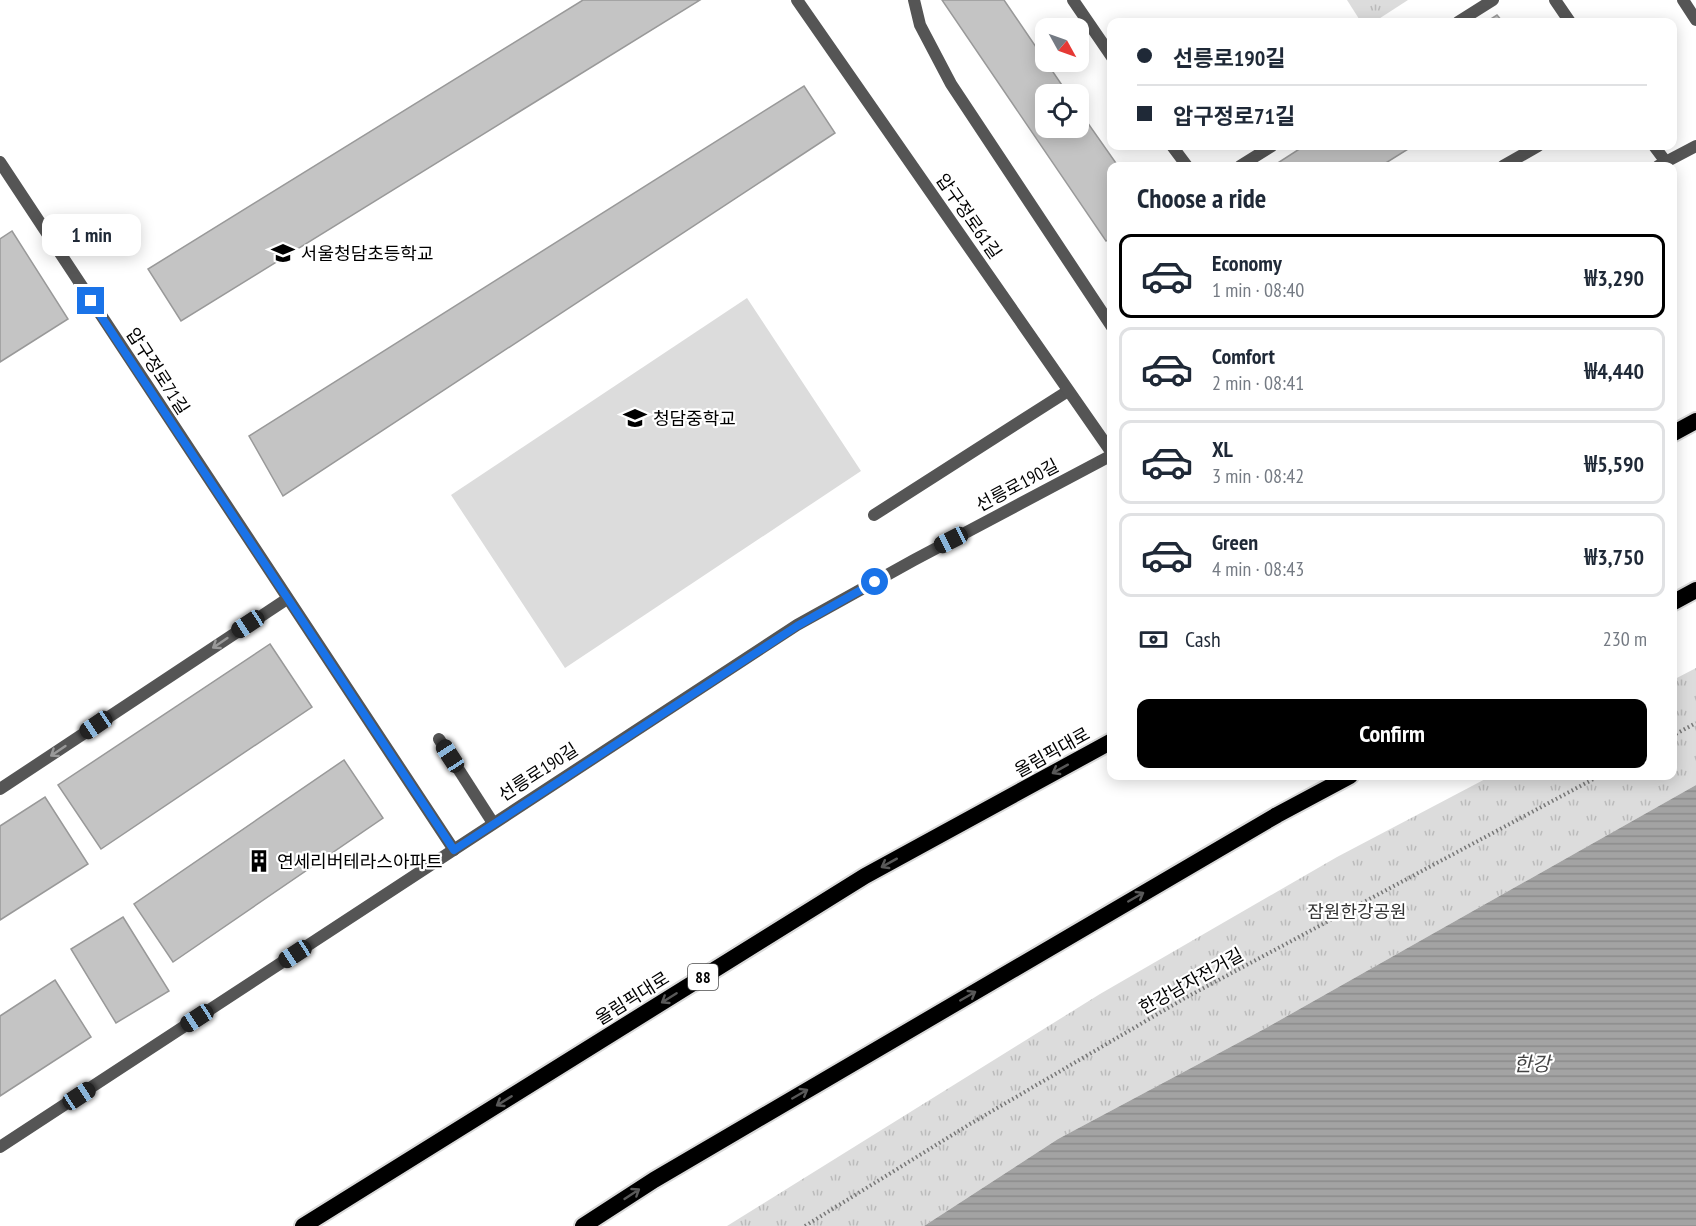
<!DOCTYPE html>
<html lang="en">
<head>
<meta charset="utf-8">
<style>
  :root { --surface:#fff; --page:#f2f2f3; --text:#1f2937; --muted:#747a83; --line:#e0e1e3; --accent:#000 }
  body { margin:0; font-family:"PT Sans Narrow","Noto Sans KR",sans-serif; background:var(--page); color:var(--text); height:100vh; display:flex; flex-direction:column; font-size:22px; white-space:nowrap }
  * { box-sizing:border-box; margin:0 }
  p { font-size:20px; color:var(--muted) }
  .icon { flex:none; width:33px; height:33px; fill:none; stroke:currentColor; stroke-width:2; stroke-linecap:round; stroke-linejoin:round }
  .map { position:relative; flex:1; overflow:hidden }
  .details { position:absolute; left:1107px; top:162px; width:570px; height:618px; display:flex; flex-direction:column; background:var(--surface); border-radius:12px; box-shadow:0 3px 15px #0003 }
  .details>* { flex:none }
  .hud { position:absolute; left:1107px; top:18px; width:570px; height:132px; border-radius:12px; box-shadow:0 3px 15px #0003; display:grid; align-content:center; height:132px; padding:0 30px; background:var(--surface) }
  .needle { width:39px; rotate:130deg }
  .fabs { position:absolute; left:1035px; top:18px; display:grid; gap:12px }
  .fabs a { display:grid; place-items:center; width:54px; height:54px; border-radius:12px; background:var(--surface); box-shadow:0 3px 15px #0003; font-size:30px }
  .end { position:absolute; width:27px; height:27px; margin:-14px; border:8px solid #1a73e8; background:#fff; box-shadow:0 0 0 3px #fff }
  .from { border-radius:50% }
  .bubble { position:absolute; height:42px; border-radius:12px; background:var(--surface); box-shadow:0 3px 15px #0003; font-size:20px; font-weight:700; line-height:42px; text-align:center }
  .car { position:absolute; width:18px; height:36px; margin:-18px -9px; border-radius:8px; box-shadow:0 0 4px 2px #0007; background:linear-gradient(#222 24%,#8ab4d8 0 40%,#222 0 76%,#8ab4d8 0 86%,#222 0) }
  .hud b { display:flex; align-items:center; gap:21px; height:57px; font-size:22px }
  .hud b+b { border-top:2px solid var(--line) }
  .hud i { width:15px; height:15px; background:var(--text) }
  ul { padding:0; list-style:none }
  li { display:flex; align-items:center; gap:18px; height:84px; margin:0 12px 9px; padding:0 18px; border:3px solid var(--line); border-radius:12px }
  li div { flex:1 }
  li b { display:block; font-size:22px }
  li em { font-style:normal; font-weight:700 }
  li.active { border-color:var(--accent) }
  li>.icon { width:54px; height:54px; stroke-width:1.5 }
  h2 { padding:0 30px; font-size:27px; line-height:72px }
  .pay { display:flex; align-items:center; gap:15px; height:66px; padding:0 30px; font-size:22px }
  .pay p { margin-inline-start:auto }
  .button { display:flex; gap:12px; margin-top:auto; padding:12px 30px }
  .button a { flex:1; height:69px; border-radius:12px; background:var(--accent); color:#fff; font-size:24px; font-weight:700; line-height:69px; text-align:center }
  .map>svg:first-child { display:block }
  .park { fill:url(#park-tufts) }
  .pitch { fill:#dcdcdc }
  .water { fill:url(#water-rules) }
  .building { fill:#c4c4c4; stroke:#999; stroke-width:1.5 }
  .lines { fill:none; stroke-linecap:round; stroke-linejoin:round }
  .trunk-casing { stroke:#dbdbdb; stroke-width:20 }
  .path { stroke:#777; stroke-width:4; stroke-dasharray:1.5 3; stroke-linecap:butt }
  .service { stroke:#555; stroke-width:12 }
  .minor { stroke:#555; stroke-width:12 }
  .tertiary { stroke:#555; stroke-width:12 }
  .trunk { stroke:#000; stroke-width:16 }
  .oneway { stroke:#999 }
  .oneway2 { stroke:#595959 }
  .route { stroke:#1a73e8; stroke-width:8 }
  .labels { text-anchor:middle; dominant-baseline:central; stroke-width:4.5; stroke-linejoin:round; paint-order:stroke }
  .shield { fill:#fff; stroke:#4c4c4c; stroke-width:1.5 }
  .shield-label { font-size:16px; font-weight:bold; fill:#000 }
  .street-label { font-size:18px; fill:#000; stroke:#fff }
  .poi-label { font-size:18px; fill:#000; stroke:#fff; text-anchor:start }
  .park-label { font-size:18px; fill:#333; stroke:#fff }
  .water-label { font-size:20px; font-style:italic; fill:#444; stroke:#fff }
</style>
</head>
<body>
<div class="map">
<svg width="1696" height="1226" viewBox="0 0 1696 1226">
  <defs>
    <pattern id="park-tufts" width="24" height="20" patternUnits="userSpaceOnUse" patternTransform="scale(1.5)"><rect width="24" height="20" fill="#dcdcdc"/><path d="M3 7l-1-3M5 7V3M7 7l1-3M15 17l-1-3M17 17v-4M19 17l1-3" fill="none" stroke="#bbb"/></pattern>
    <pattern id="water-rules" width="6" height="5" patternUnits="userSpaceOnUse" patternTransform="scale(1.5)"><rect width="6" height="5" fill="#a3a3a3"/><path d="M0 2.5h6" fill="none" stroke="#8b8b8b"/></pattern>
  </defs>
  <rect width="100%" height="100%" fill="#fff"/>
  <!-- park -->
  <g class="park">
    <path d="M 1347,0 L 1408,0 L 1374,22 L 1361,22 Z"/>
    <path d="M 1696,668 L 1696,785 L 1266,1028 L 1058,1139 L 924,1226 L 727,1226 L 1100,994 L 1337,857 L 1491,776 L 1672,776 L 1673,680 Z"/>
  </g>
  <!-- pitch -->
  <path class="pitch" d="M 747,298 L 861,471 L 565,668 L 451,495 Z"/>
  <!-- water -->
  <path class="water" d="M 1696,785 L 1696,1226 L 924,1226 L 1058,1139 L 1266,1028 Z"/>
  <!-- building -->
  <g class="building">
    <path d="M 583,0 L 700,0 L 181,321 L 148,269 Z"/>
    <path d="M 942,0 L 1004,0 L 1068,94 L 1046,94 L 1046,128 L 1078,128 L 1078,109 L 1118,166 L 1112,166 L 1112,237 L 1106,241 Z"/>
    <path d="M 1497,15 L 1503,22 L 1486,22 Z"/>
    <path d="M 804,86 L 835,133 L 283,496 L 249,436 Z"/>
    <path d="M 1304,146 L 1413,146 L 1381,166 L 1273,166 Z"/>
    <path d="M 12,231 L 68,319 L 0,362 L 0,239 Z"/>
    <path d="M 270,644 L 312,707 L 101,849 L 58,785 Z"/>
    <path d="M 344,760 L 383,818 L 173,962 L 134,904 Z"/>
    <path d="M 45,797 L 88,864 L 0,920 L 0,826 Z"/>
    <path d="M 123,917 L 169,991 L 116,1023 L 71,949 Z"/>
    <path d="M 55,980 L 91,1037 L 0,1096 L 0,1016 Z"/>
  </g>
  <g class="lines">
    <!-- trunk casing -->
    <g class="trunk-casing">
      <g id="trunk">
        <path d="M 1672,434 L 1696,421"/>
        <path d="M 1672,603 L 1696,590"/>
        <path d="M 303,1226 L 865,876 L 1112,741"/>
        <path d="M 583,1226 L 654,1180 L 1277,815 L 1350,776"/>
      </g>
    </g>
    <!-- path -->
    <g class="path">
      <path d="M 1672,736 L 1696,723"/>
      <path d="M 805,1226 L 970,1124 L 1185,998 L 1599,776"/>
    </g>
    <!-- service -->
    <g class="service">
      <path d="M 914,0 L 920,25 L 951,84 L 1112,327"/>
      <path d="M 1073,0 L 1112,57"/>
      <path d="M 1555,0 L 1570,22"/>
      <path d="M 1683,0 L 1696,20"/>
      <path d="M 1458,22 L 1493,0"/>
      <path d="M 1172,146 L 1187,166"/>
      <path d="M 1654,146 L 1666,162"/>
      <path d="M 1240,166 L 1272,146"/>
      <path d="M 1503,166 L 1538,146"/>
      <path d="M 874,515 L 1068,391"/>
      <path d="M 439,739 L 493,823"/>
    </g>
    <!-- minor -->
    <g class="minor">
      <path d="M 797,0 L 1112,453"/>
      <path d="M 0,162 L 454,850"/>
      <path d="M 0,789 L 287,599"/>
    </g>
    <!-- tertiary -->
    <g class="tertiary">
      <path d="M 1658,166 L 1696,146"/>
      <path d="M 0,1147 L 797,625 L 914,560 L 1112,455"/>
    </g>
    <!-- trunk -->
    <use href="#trunk" class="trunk"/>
  </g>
  <!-- one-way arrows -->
  <defs><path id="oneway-shaft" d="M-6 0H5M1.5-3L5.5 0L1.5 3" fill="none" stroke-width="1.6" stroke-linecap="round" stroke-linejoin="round" transform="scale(1.5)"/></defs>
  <g class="oneway">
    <use href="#oneway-shaft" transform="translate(220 643) rotate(146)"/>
    <use href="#oneway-shaft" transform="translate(58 751) rotate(146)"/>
  </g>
  <g class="oneway2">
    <use href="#oneway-shaft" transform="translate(1060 769) rotate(151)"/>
    <use href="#oneway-shaft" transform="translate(889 863) rotate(151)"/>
    <use href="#oneway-shaft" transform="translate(1136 897) rotate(-30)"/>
    <use href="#oneway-shaft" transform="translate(968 996) rotate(-30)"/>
    <use href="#oneway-shaft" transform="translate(669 998) rotate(148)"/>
    <use href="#oneway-shaft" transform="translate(800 1094) rotate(-30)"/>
    <use href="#oneway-shaft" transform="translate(504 1101) rotate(148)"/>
    <use href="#oneway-shaft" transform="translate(632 1194) rotate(-33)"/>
  </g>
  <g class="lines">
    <!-- route -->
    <path class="route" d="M 91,301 L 454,850 L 797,626 L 875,582"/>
  </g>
  <!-- icons -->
  <defs>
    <g id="school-bare" transform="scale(1.8)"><path d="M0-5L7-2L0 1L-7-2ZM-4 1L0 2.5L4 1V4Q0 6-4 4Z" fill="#000" stroke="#fff" stroke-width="2.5" paint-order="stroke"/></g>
    <g id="building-bare" transform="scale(1.8)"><path d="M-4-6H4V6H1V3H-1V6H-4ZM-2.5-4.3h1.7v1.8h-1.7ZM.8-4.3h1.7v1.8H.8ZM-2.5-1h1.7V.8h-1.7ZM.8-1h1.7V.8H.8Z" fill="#000" stroke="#fff" stroke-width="2.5" paint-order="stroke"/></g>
  </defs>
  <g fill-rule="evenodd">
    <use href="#school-bare" x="283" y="253"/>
    <use href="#school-bare" x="635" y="418"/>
    <use href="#building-bare" x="259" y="861"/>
  </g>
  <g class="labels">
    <!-- shield labels -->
    <rect class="shield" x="688" y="964" width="30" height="26" rx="4.5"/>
    <g class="shield-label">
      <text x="703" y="977">88</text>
    </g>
    <!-- street labels -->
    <g class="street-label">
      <text transform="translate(969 216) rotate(55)">압구정로61길</text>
      <text transform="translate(158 371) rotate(57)">압구정로71길</text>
      <text transform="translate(1017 485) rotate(-28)">선릉로190길</text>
      <text transform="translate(1052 752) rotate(-29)">올림픽대로</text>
      <text transform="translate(538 772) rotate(-33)">선릉로190길</text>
      <text transform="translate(1191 981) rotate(-29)">한강남자전거길</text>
      <text transform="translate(632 998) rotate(-32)">올림픽대로</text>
    </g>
    <!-- poi labels -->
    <g class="poi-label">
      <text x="301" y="253">서울청담초등학교</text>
      <text x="653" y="418">청담중학교</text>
      <text x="277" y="861">연세리버테라스아파트</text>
    </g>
    <!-- park labels -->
    <g class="park-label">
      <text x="1357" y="911">잠원한강공원</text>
    </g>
    <!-- water labels -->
    <g class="water-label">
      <text x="1532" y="1064">한강</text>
    </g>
  </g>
</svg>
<div class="fabs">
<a><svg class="needle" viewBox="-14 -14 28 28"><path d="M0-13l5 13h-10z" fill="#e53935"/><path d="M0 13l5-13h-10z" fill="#747a83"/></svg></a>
<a><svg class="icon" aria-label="locate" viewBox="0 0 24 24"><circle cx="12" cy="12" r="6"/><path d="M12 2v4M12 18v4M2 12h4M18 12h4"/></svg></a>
</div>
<i class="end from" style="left:875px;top:582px"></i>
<i class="end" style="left:91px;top:301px"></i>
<div class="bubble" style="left:42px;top:214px;width:99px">1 min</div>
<i class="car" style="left:951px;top:540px;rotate:243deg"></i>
<i class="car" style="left:248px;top:624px;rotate:237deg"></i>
<i class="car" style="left:96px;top:725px;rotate:236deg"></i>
<i class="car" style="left:450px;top:756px;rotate:327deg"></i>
<i class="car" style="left:295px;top:954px;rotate:237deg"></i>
<i class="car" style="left:197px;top:1018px;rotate:237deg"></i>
<i class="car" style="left:79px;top:1096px;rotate:57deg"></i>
<div class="hud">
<b><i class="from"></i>선릉로190길</b>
<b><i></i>압구정로71길</b>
</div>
<section class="details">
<h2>Choose a ride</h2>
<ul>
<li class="active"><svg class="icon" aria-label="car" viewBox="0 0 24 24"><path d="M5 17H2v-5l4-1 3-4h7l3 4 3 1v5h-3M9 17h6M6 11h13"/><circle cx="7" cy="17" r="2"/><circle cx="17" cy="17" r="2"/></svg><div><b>Economy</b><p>1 min · 08:40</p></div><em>₩3,290</em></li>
<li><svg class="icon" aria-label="car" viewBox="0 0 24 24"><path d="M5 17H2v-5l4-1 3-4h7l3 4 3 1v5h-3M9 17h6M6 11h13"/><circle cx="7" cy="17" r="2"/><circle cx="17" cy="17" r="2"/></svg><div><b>Comfort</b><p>2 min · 08:41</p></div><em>₩4,440</em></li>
<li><svg class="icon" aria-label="car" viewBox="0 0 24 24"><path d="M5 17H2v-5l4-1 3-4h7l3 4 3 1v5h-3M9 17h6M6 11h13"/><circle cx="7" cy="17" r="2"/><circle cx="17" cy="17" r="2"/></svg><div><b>XL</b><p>3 min · 08:42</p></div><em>₩5,590</em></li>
<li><svg class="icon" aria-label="car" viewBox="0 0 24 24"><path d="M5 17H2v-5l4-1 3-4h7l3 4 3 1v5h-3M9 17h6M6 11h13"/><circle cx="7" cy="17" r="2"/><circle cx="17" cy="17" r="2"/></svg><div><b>Green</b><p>4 min · 08:43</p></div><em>₩3,750</em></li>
</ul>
<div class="pay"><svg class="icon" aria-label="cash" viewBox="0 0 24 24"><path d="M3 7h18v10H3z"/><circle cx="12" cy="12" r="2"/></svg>Cash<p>230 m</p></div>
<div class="button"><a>Confirm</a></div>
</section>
</div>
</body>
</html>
